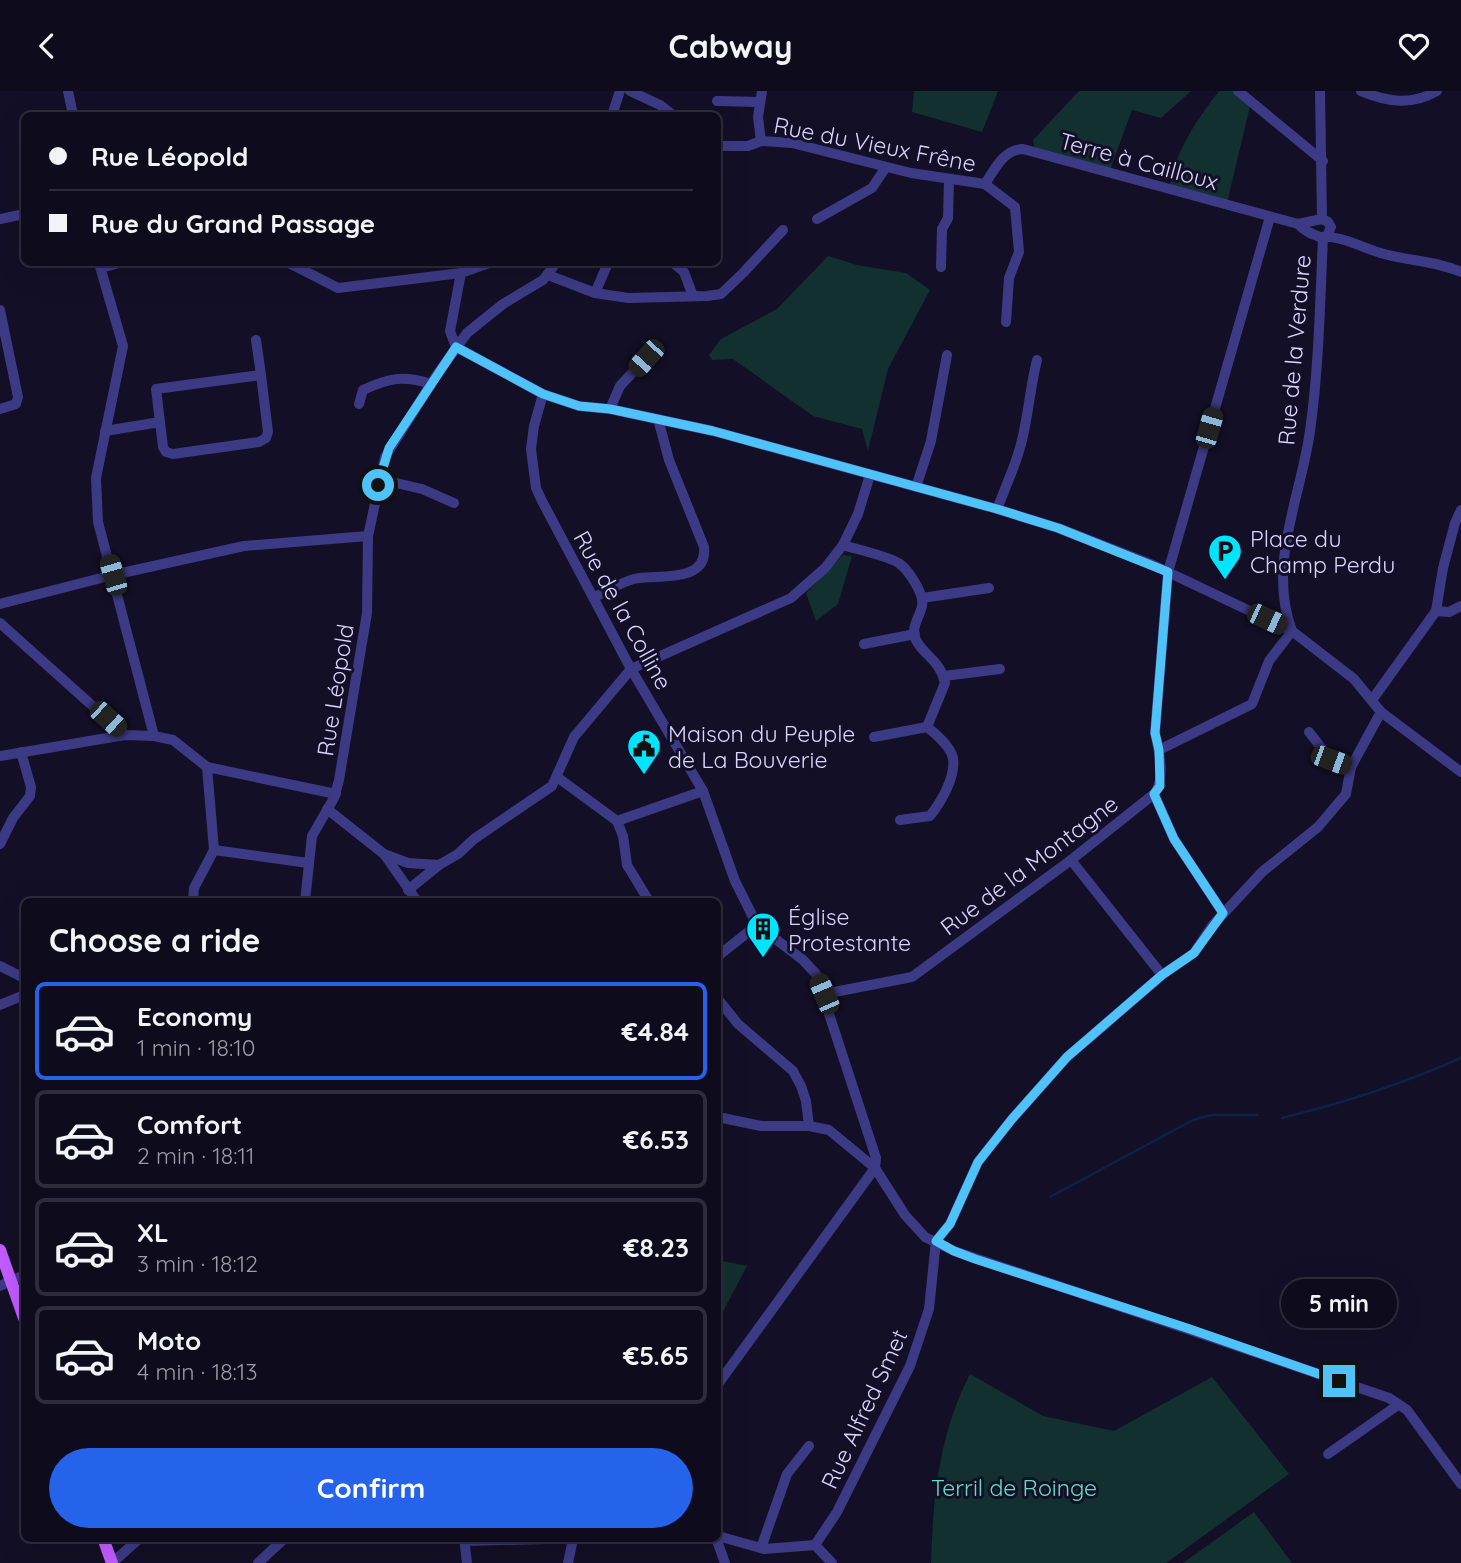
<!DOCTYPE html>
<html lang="en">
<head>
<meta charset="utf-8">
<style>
  :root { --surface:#0e0b1c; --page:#1c1929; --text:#f1f3f6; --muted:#9b9ba3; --line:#2e2b3b; --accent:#2563eb }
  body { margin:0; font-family:Quicksand,sans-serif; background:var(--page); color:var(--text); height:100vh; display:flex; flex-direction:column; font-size:26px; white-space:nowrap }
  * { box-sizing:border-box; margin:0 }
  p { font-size:23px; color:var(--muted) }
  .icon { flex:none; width:38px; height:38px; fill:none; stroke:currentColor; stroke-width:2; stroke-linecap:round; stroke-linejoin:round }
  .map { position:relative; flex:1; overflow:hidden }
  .details { position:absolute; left:21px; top:807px; width:700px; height:644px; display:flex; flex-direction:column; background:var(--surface); border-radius:10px; box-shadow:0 7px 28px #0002,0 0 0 2px var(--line) }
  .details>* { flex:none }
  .guide { position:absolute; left:21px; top:21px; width:700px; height:154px; border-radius:10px; box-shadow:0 7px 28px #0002,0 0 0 2px var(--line); display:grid; align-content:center; height:154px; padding:0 28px; background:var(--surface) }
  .end { position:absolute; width:32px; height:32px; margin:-16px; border:9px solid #4fc3f7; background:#111; box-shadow:0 0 0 4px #111 }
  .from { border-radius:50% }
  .bubble { position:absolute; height:49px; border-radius:24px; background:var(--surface); box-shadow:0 7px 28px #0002,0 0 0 2px var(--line); font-size:23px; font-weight:800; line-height:49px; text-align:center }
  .car { position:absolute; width:21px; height:42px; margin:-21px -10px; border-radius:9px; box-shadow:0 0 5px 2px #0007; background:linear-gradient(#222 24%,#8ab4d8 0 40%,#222 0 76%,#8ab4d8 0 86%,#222 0) }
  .guide b { display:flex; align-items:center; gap:24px; height:66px; font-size:26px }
  .guide b+b { border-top:2px solid var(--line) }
  .guide i { width:18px; height:18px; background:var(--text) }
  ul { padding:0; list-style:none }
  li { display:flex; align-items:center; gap:21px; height:98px; margin:0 14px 10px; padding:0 14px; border:4px solid var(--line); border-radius:10px }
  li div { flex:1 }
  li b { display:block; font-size:26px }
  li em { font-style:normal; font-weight:800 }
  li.selected { border-color:var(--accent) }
  li>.icon { width:63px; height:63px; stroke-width:1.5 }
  h2 { padding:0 28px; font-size:32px; line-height:84px }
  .primary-button { display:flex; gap:14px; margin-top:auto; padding:14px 28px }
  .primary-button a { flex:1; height:80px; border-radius:42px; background:var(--accent); color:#fff; font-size:28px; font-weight:800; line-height:80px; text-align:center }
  header { display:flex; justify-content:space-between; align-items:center; height:91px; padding:0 28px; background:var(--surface); font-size:32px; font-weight:800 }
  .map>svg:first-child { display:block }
  .green { fill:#12302f }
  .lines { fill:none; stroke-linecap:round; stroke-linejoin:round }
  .stream { stroke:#0c2248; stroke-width:2.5 }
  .minor { stroke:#3d3a85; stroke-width:10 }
  .major { stroke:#c25bff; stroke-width:12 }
  .route { stroke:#4fc3f7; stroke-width:9 }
  .labels { text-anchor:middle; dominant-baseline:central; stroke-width:6; stroke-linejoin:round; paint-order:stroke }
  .street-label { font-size:23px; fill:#d9d4ff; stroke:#130f26 }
  .poi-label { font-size:23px; fill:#d9d4ff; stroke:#130f26; text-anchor:start }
  .park-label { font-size:23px; fill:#5fe0c0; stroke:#130f26 }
</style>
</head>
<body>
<header><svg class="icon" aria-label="back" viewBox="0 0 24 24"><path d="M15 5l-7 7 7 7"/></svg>Cabway<svg class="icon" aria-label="heart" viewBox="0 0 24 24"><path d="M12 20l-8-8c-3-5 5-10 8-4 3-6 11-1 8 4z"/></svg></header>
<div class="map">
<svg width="1461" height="1472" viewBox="0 0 1461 1472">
  <rect width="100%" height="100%" fill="#130f26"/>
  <!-- green -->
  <g class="green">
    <path d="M 914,0 L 998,0 L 982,41 L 912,21 Z"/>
    <path d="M 1079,0 L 1191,0 L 1161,27 L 1132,19 L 1110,79 L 1035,59 L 1033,49 Z"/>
    <path d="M 1219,0 L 1238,0 L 1251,11 L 1227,112 L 1170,93 C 1176,59 1198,27 1219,0 Z"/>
    <path d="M 828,165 L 857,174 L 906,182 L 930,199 L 888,278 L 868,360 L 862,338 L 813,325 L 733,268 L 712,269 L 709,264 L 721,248 L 777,218 Z"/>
    <path d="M 843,464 L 852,465 L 838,513 L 816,530 L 806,502 Z"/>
    <path d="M 718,1169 L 747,1175 L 718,1230 Z"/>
    <path d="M 970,1283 L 1043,1325 L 1114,1340 L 1212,1286 L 1289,1383 L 1166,1472 L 931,1472 C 933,1406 939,1343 970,1283 Z"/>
    <path d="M 1254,1421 L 1292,1472 L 1183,1472 Z"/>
  </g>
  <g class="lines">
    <!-- stream -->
    <g class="stream">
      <path d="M 1282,1027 C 1344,1012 1403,993 1461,967"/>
      <path d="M 1050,1106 L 1193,1029 L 1211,1024 L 1258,1024"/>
    </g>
    <!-- minor -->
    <g class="minor">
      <path d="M 68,0 L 73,24"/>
      <path d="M 630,0 L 660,14 L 673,24"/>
      <path d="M 1238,0 L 1323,70"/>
      <path d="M 1320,0 L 1322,128"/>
      <path d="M 1361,0 C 1388,11 1411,15 1437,0"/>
      <path d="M 717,10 L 759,11"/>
      <path d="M 612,24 L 620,0"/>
      <path d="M 761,50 L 758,26 L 762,0"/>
      <path d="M 718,55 L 748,55 L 761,50 L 792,52 L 911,82 L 985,93 L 1015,116 L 1019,161 L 1009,187 L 1006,231"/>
      <path d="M 985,93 C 995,78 1003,59 1023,58 L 1298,133 L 1322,128"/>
      <path d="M 0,128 L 24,123"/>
      <path d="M 817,128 L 872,97 L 886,76"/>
      <path d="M 1322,128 L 1328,131 L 1331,136 L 1327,145"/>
      <path d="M 1298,133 C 1304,140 1312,143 1320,146 C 1342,144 1362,157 1384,163 C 1410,170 1436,170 1461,181"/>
      <path d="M 99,172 L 123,255 L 96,387 L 98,431 L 154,645"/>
      <path d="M 289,172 L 338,197 L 461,182"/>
      <path d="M 673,172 L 684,181 L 693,205"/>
      <path d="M 941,176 L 942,138 L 948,127 L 949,88"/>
      <path d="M 101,177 L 119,172"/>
      <path d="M 548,184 L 595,202 L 628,207 L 707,205 L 721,203 L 743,182 L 783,139"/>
      <path d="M 595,202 L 608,172"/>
      <path d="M 0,219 L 18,306 L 16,313 L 0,318"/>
      <path d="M 256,249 L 261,284"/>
      <path d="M 456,256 L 543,303 L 579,315 L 610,318 L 713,340 L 997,418 L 1058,437 L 1153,474 L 1292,540 L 1354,588 L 1381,621 L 1461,681"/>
      <path d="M 456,256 L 450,240 L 461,182 L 489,172"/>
      <path d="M 543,303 L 534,335 L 531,358 L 536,397 L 542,410 L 631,578 L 703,700 L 735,790 L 757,834 L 803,869 L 816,883 L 876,1067 L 875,1077 L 718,1293"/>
      <path d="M 359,313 L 363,299 C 389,287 403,284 431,293"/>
      <path d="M 610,318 L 620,295 L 646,267"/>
      <path d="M 105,340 L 160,331 L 156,298 L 261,284 L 268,341 L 266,347 L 259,351 L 173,363 L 166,361 L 163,356 L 160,331"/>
      <path d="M 379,388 L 422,398 L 454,412"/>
      <path d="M 916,396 L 931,350 L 947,264"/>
      <path d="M 997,418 C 1007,392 1019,367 1024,340 C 1029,316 1031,293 1037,269"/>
      <path d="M 843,454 C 855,458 892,466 900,473 C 909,480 925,504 922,515 C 920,525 911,536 915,547 C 922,564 940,568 945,592 L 927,636 C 936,643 950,655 953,667 C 956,686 941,711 930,725 L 900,729"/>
      <path d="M 594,506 C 607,501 621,491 634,488 C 657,483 708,493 704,456 L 669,369 L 658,328"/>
      <path d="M 922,507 L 989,497"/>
      <path d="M 0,513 L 113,484 L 244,455 L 368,445"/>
      <path d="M 1436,520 L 1449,521 L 1461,515"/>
      <path d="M 0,532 L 125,644"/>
      <path d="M 1292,540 C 1267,473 1301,406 1310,340 C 1319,276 1320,211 1323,146"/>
      <path d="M 864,553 L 915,543"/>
      <path d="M 944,585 L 1000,578"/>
      <path d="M 1372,609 L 1436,520 L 1443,477 L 1455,432 L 1461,419"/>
      <path d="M 1309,641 L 1331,669 L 1351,676"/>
      <path d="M 874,646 L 927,636"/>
      <path d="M 1159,659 L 1252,613 L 1269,570 L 1292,540"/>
      <path d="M 0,665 L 125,644 L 154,645 L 173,649 L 207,676 L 336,703"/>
      <path d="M 557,686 L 617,730"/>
      <path d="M 1154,703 L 1174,748 L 1223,822"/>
      <path d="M 327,718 L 384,763 L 408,772 L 439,774 L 458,763 L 474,748 L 552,695 L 574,646 L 631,578 L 791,507 L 825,477 L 843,454 L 858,423 L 870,384"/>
      <path d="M 617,730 L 703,700"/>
      <path d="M 617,730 L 623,745 L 627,774 L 649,810"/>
      <path d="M 0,753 L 13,727 L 30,705 L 31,696 L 21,661"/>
      <path d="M 214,759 L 308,772"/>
      <path d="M 384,763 L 417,810"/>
      <path d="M 1071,769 L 1162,884"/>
      <path d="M 408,799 L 439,774"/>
      <path d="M 193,810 L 194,797 L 214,759 L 207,676"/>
      <path d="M 305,810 L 312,745 L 334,707 L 339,689 L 367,522 L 368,445 L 385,366 L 436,285 L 467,242 L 503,213 L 543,189 L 556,172"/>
      <path d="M 718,865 L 757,834"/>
      <path d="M 0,875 L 24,887"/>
      <path d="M 824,903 L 912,886 L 1071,769 L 1154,703 C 1166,688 1159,660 1155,642 L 1168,481 L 1270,126"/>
      <path d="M 718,908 L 738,933 L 793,980 L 801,995 L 806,1010 L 809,1035"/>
      <path d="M 0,914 L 24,904"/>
      <path d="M 718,1026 L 761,1035 L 809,1035 L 829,1039 L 875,1077 L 905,1124 L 925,1146 L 954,1160 L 1187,1238 L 1389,1307 L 1407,1319 L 1461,1393"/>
      <path d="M 936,1150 L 950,1133 L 978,1071 L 1012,1028 L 1067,966 L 1162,884 L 1194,862 L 1212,835 L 1262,781 L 1318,736 L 1346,703 L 1351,676 L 1381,621"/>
      <path d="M 0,1195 L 24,1184"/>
      <path d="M 1328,1363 L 1398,1314"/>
      <path d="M 718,1445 L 764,1458 L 815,1454"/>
      <path d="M 464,1447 L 467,1472"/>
      <path d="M 716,1447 L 725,1472"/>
      <path d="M 464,1450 L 584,1447"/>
      <path d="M 815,1454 L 837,1421 L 910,1275 L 929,1218 L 936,1150"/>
      <path d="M 815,1454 L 832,1472"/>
      <path d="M 761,1457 L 787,1383 L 809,1355"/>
      <path d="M 112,1472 L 140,1447"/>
      <path d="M 258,1472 L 285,1447"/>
      <path d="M 568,1472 L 573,1448"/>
    </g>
    <!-- major -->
    <g class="major">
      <path d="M 0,1159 L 24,1227"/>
      <path d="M 103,1447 L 112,1472"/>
    </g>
  </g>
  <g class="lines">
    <!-- route -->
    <path class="route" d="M 378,394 L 389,357 L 456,256 L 543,303 L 579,315 L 610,318 L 713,340 L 997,418 L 1058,437 L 1168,481 L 1155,642 L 1159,659 L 1160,695 L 1154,703 L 1174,748 L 1223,822 L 1194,862 L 1162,884 L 1067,966 L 1012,1028 L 978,1071 L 950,1133 L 936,1150 L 954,1160 L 975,1168 L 1187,1237 L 1339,1290"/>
  </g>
  <!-- icons -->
  <defs>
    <g id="parking-pin" transform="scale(1.75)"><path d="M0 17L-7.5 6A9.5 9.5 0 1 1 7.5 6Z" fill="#00e5ff" stroke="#130f26"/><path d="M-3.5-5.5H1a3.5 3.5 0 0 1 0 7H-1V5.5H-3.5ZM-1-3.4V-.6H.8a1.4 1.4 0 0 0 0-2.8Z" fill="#111"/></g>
    <g id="civic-pin" transform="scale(1.75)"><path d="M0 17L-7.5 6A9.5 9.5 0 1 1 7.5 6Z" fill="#00e5ff" stroke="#130f26"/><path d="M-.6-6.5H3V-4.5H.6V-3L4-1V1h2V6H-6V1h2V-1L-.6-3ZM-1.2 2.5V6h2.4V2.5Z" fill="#111"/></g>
    <g id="building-pin" transform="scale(1.75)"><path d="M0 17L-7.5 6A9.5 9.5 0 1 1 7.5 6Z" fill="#00e5ff" stroke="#130f26"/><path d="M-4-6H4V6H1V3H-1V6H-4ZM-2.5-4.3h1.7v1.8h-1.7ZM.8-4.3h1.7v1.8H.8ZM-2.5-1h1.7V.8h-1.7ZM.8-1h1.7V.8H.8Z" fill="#111"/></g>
  </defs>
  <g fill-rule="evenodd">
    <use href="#parking-pin" x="1225" y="460"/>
    <use href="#civic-pin" x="644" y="655"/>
    <use href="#building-pin" x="763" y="838"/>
  </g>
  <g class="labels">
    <!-- street labels -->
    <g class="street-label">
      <text transform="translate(875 53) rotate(11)">Rue du Vieux Frêne</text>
      <text transform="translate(1139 70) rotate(15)">Terre à Cailloux</text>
      <text transform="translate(1294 259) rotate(-85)">Rue de la Verdure</text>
      <text transform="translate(623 519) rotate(61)">Rue de la Colline</text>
      <text transform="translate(335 599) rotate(-81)">Rue Léopold</text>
      <text transform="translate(1029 774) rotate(-37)">Rue de la Montagne</text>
      <text transform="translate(864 1318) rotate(-65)">Rue Alfred Smet</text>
    </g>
    <!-- poi labels -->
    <g class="poi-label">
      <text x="1250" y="447">Place du<tspan x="1250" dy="26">Champ Perdu</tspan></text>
      <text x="668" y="642">Maison du Peuple<tspan x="668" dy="26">de La Bouverie</tspan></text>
      <text x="788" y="825">Église<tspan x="788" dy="26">Protestante</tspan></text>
    </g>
    <!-- park labels -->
    <g class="park-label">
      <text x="1014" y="1396">Terril de Roinge</text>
    </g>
  </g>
</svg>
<i class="end from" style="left:378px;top:394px"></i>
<i class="end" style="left:1339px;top:1290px"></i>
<div class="bubble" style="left:1281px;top:1188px;width:116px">5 min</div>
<i class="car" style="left:646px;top:267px;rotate:222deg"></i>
<i class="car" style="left:1209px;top:337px;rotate:16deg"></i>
<i class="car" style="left:113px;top:484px;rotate:344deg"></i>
<i class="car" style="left:1267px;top:528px;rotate:115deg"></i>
<i class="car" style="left:108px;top:628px;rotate:132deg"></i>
<i class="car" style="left:1331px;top:669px;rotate:110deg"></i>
<i class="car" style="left:824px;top:903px;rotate:337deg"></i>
<div class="guide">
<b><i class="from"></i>Rue Léopold</b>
<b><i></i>Rue du Grand Passage</b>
</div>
<section class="details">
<h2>Choose a ride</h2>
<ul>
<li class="selected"><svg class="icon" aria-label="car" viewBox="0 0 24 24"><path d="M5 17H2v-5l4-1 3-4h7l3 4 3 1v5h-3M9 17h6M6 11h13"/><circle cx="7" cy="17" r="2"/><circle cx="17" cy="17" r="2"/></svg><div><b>Economy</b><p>1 min · 18:10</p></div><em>€4.84</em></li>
<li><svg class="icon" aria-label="car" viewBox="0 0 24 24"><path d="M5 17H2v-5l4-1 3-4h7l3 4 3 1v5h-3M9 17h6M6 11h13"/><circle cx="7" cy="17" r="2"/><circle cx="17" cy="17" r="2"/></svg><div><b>Comfort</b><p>2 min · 18:11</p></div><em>€6.53</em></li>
<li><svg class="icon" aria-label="car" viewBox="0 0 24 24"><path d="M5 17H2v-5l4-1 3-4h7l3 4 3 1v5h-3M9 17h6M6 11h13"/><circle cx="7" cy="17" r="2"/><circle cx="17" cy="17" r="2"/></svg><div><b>XL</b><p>3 min · 18:12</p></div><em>€8.23</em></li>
<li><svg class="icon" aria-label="car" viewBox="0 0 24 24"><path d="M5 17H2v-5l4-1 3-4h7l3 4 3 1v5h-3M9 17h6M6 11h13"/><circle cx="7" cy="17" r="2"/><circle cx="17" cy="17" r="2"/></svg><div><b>Moto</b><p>4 min · 18:13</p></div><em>€5.65</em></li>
</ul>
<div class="primary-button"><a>Confirm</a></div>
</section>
</div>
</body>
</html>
